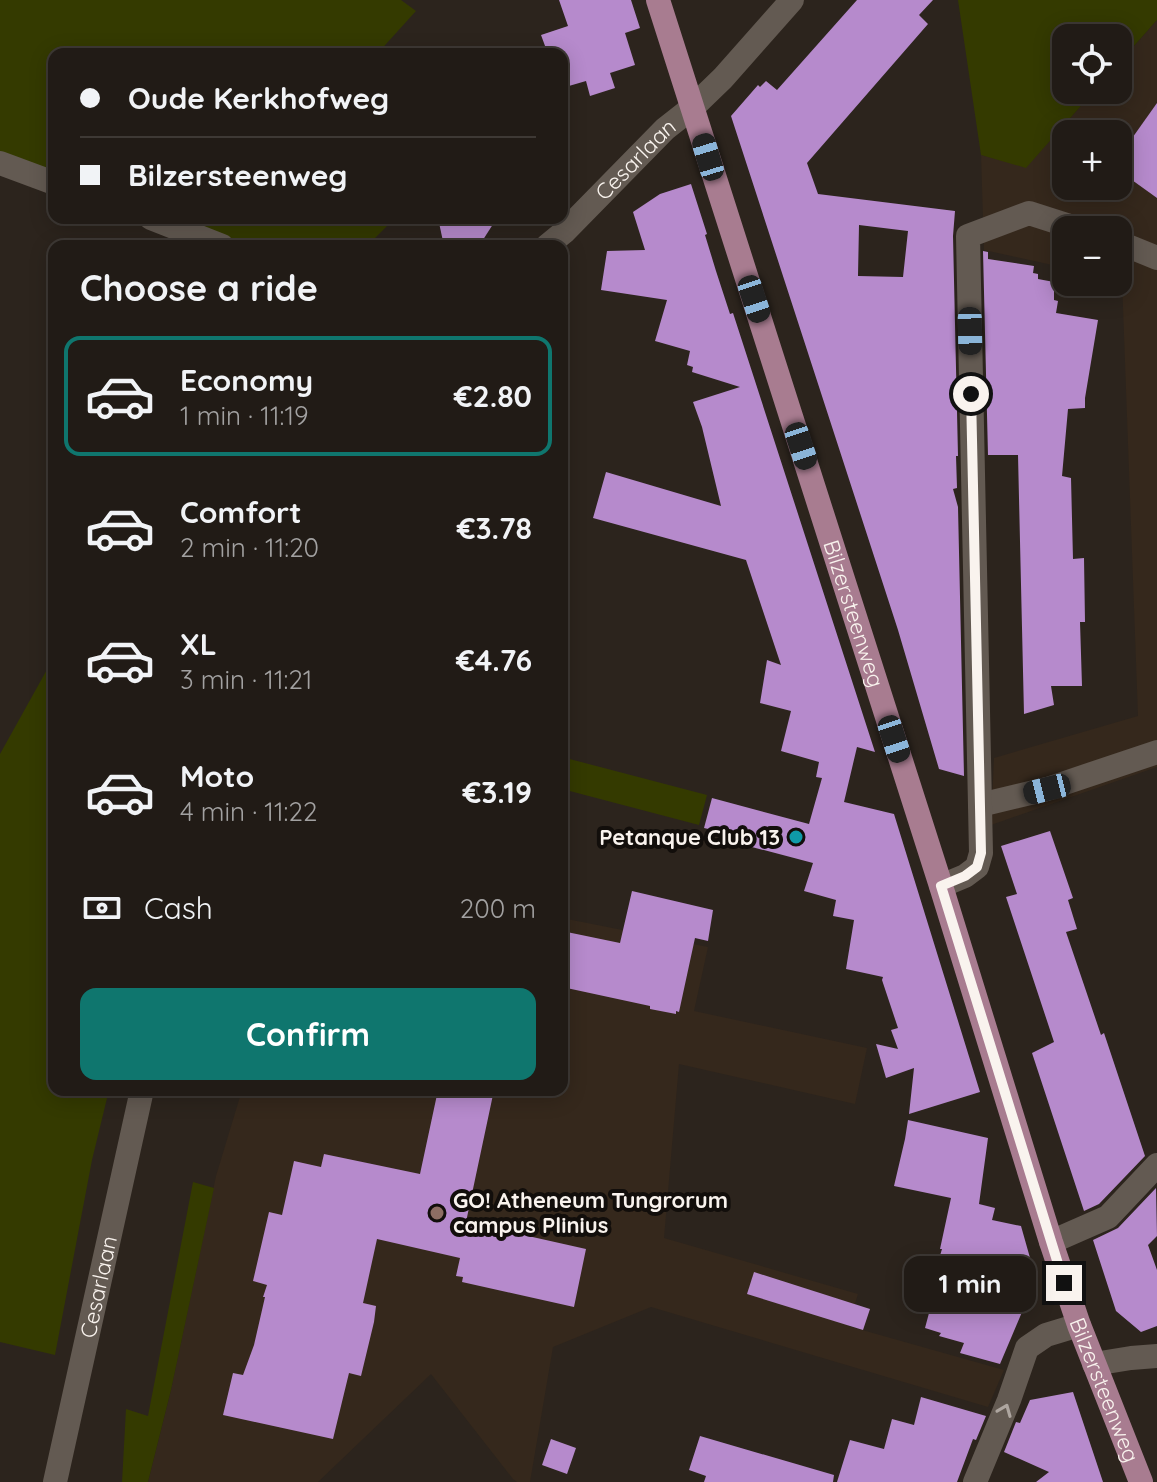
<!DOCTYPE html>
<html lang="en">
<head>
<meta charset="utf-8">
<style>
  :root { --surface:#211b16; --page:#2d2823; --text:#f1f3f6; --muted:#a2a1a1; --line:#3e3935; --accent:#0f766e }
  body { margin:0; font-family:Quicksand,sans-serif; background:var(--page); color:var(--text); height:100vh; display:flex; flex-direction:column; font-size:30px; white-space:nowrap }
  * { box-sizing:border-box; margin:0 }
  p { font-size:26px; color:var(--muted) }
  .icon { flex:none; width:44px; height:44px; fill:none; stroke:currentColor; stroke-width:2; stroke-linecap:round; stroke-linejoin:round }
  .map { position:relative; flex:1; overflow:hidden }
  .drawer { position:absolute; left:48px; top:240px; width:520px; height:856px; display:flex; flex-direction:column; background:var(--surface); border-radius:16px; box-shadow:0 4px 20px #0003,0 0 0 2px var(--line) }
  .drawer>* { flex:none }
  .top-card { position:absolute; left:48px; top:48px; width:520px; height:176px; border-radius:16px; box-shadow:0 4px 20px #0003,0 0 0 2px var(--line); display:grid; align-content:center; height:176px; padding:0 32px; background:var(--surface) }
  .tools { position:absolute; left:1052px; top:24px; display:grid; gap:16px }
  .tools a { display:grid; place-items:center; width:80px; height:80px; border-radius:16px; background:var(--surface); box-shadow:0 4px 20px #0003,0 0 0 2px var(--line); font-size:40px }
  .end { position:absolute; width:36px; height:36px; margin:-18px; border:10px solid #f9f3ee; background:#111; box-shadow:0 0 0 4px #111 }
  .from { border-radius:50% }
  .bubble { position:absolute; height:56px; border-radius:16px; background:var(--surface); box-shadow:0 4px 20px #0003,0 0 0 2px var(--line); font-size:26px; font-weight:700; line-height:56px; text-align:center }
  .car { position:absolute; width:24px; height:48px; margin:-24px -12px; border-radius:10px; box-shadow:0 0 6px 2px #0007; background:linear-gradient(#222 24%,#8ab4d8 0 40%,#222 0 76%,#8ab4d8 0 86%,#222 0) }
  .top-card b { display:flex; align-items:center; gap:28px; height:76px; font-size:30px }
  .top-card b+b { border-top:2px solid var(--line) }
  .top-card i { width:20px; height:20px; background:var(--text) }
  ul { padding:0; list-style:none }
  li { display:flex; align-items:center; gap:24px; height:120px; margin:0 16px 12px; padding:0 16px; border:4px solid transparent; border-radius:16px }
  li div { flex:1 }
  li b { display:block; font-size:30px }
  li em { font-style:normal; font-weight:700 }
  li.selected { border-color:var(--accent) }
  li>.icon { width:72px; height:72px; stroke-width:1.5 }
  h2 { padding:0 32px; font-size:36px; line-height:96px }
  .pay { display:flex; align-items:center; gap:20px; height:88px; padding:0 32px; font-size:30px }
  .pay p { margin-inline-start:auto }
  .button { display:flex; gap:16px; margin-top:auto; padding:16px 32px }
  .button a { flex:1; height:92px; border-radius:16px; background:var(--accent); color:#fff; font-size:32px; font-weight:700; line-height:92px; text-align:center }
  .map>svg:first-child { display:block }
  .built { fill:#35281c; fill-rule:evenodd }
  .green { fill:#343a00 }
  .building { fill:#b68acc; fill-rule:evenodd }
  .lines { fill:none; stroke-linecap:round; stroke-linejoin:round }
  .minor { stroke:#635a52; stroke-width:24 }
  .major { stroke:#a87c90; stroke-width:24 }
  .oneway { stroke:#aea6a0 }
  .route { stroke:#f9f3ee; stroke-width:10 }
  .culture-dot { fill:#0f9aa8; stroke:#120e0b; stroke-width:3 }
  .education-dot { fill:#8d6e63; stroke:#120e0b; stroke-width:3 }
  .labels { text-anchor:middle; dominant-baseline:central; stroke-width:8; stroke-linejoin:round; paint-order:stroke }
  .street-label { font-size:22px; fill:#f9f3ee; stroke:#120e0b }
  .poi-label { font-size:22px; font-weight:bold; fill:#f9f3ee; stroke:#120e0b; text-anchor:end }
</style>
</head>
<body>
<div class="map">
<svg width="1157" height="1482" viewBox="0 0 1157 1482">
  <rect width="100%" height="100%" fill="#2c241d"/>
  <!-- built -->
  <g class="built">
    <path d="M 1157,20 L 1157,767 L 991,825 L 994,758 L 1138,716 L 1122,280 L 1118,279 L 1118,230 L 1066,230 L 1066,268 L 984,250 L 981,155 L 1026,167 L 1095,90 L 1118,90 L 1118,64 ZM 1066,134 L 1118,134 L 1118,186 L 1066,186 Z"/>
    <path d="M 562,918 L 708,947 L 694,1011 L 867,1048 L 855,1104 L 679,1064 L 664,1238 L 858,1294 L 848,1326 L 1004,1370 L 988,1407 L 651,1307 L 553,1347 L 530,1482 L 517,1482 L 513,1479 L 431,1374 L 318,1482 L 148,1482 L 171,1390 L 216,1176 L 242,1090 L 562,1090 Z"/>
  </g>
  <!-- green -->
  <g class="green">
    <path d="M 0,0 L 401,0 L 416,11 L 377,54 L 54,54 L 54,174 L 0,154 Z"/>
    <path d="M 958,0 L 1157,0 L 1157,20 L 1118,64 L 1118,38 L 1066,38 L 1066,90 L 1095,90 L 1026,168 L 981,155 Z"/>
    <path d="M 176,218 L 395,218 L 367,246 L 253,246 Z"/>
    <path d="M 54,657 L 54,1090 L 109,1090 L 92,1160 L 55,1355 L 0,1342 L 0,754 Z"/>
    <path d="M 562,757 L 707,795 L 699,825 L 562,789 Z"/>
    <path d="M 193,1182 L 214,1188 L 171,1390 L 148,1482 L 122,1482 L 126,1409 L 148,1416 Z"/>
  </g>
  <!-- building -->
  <g class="building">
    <path d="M 559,0 L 631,0 L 640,28 L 625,33 L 635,65 L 610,73 L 615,88 L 590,96 L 586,81 L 562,88 L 562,54 L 548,54 L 541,35 L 568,26 Z"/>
    <path d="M 857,0 L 933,0 L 919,15 L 928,24 L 807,163 L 818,194 L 955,211 L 953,236 L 958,456 L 956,456 L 957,488 L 953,489 L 958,507 L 964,776 L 939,769 L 898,630 L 731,116 L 758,85 L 760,87 L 766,81 L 777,90 ZM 859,225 L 908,231 L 903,277 L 858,276 Z"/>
    <path d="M 1157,103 L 1157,198 L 1118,170 L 1118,158 Z"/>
    <path d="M 691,184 L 707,234 L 705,235 L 716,271 L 730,314 L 733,313 L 875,752 L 857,747 L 844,802 L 894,814 L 980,1092 L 909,1114 L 914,1068 L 886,1078 L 876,1044 L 898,1049 L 891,1030 L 898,1028 L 882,980 L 883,977 L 846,969 L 854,920 L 833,916 L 836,900 L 804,891 L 813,863 L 733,842 L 734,835 L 704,828 L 712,798 L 809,824 L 822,778 L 816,777 L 819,762 L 781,751 L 791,711 L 760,703 L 767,660 L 781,665 L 746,560 L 593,518 L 606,472 L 721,506 L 702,427 L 693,402 L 740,387 L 692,372 L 693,367 L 687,365 L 690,351 L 655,341 L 667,300 L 601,290 L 607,251 L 645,250 L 633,212 L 660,194 Z"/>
    <path d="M 438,218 L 497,218 L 479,246 L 444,246 Z"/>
    <path d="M 983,251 L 988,252 L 988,259 L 1034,266 L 1033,273 L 1038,274 L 1038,279 L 1054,282 L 1054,300 L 1058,301 L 1056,313 L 1098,320 L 1085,398 L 1085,408 L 1068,409 L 1062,476 L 1071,478 L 1073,559 L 1084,558 L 1085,622 L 1080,622 L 1082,686 L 1051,686 L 1054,705 L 1024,714 L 1018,455 L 988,455 Z"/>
    <path d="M 1050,831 L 1073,898 L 1068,900 L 1077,929 L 1066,932 L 1101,1035 L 1104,1033 L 1145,1156 L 1099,1204 L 1084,1211 L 1032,1053 L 1054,1042 L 1006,897 L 1017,894 L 1001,846 Z"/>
    <path d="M 632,891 L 713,910 L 708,941 L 695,938 L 679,1012 L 676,1011 L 676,1014 L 650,1009 L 650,1006 L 562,987 L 562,931 L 620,943 Z"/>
    <path d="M 438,1090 L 494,1090 L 466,1222 L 586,1249 L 574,1307 L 462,1282 L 463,1277 L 456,1276 L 460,1258 L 377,1239 L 363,1303 L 376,1306 L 374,1322 L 361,1376 L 349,1373 L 333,1439 L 223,1415 L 233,1373 L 243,1375 L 254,1345 L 265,1297 L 263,1297 L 267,1285 L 253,1281 L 269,1212 L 282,1215 L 294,1161 L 321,1167 L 324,1154 L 420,1174 Z"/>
    <path d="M 908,1120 L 988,1138 L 979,1204 L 995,1208 L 992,1220 L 1021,1226 L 1036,1279 L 1000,1364 L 960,1353 L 964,1343 L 939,1336 L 941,1333 L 925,1328 L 937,1283 L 932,1282 L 942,1249 L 940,1249 L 951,1198 L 894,1186 L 905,1139 Z"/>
    <path d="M 1156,1188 L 1157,1236 L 1148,1245 L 1157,1270 L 1157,1326 L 1141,1332 L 1116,1311 L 1093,1240 L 1118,1228 Z"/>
    <path d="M 754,1272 L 870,1309 L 863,1330 L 747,1294 Z"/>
    <path d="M 1073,1392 L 1103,1482 L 1036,1482 L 1049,1472 L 1004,1452 L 1016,1422 L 1020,1423 L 1030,1400 Z"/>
    <path d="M 921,1397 L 986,1416 L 976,1440 L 973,1439 L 957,1482 L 837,1482 L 850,1440 L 884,1449 L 892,1419 L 914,1425 Z"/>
    <path d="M 700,1436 L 834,1475 L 833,1482 L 704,1482 L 706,1476 L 689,1470 Z"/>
    <path d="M 551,1439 L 576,1448 L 567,1474 L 542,1465 Z"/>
  </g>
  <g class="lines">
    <!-- minor -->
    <g class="minor">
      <path d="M 0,163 L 54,183"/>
      <path d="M 151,218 L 222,246"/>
      <path d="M 1118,242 L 1157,258"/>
      <path id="s1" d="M 547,246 L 564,232 L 665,129 L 693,107 L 723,78 L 792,0"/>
      <path d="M 980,805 L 1047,789 L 1157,752"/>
      <path d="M 941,886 L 965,876 L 977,867 L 981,853 L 968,236 L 1029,213 L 1082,230"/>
      <path d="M 1051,1242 L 1108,1217 L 1157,1165"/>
      <path d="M 1094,1364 L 1131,1358 L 1157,1356"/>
      <path id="s2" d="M 55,1482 L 142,1090"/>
      <path d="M 975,1482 L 1009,1400 L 1027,1348 L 1046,1335 L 1079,1325"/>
    </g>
    <!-- major -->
    <path class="major" id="s3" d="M 658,0 L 941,886 L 1051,1242 L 1079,1325 L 1141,1482"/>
  </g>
  <!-- one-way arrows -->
  <defs><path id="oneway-chevron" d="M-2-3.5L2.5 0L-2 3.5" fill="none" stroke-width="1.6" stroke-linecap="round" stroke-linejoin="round" transform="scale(2)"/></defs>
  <use class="oneway" href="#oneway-chevron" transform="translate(1005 1410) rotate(-68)"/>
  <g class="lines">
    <!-- route -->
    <path class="route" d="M 971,394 L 981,853 L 977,867 L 965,876 L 941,886 L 1064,1283"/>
  </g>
  <!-- markers -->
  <circle class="culture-dot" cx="796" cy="837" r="8"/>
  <circle class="education-dot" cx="437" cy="1213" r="8"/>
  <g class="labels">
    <!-- street labels -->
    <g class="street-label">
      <text stroke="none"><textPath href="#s1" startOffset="124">Cesarlaan</textPath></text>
      <text stroke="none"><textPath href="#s3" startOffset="644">Bilzersteenweg</textPath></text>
      <text stroke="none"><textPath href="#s2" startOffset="200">Cesarlaan</textPath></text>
      <text stroke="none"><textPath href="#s3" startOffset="1460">Bilzersteenweg</textPath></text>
    </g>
    <!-- poi labels -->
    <g class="poi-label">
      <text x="780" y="837">Petanque Club 13</text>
      <text x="453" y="1200" text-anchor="start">GO! Atheneum Tungrorum<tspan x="453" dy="25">campus Plinius</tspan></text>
    </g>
  </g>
</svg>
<div class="tools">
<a><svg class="icon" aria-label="locate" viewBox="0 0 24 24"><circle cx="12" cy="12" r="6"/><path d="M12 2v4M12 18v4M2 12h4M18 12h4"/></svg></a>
<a>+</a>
<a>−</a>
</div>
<i class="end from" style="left:971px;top:394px"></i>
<i class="end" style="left:1064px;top:1283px"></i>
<div class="bubble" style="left:904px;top:1256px;width:132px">1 min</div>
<i class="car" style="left:708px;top:157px;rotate:343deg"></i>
<i class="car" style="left:754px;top:299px;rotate:162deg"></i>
<i class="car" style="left:970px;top:331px;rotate:179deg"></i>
<i class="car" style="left:801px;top:446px;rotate:162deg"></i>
<i class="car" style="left:894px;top:739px;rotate:162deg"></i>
<i class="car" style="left:1047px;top:789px;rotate:256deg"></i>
<div class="top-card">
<b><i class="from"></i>Oude Kerkhofweg</b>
<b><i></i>Bilzersteenweg</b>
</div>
<section class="drawer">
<h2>Choose a ride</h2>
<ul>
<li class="selected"><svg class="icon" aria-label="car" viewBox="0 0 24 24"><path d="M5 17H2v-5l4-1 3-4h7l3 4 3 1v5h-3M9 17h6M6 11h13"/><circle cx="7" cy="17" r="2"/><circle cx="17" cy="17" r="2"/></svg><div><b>Economy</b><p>1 min · 11:19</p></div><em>€2.80</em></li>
<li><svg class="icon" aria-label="car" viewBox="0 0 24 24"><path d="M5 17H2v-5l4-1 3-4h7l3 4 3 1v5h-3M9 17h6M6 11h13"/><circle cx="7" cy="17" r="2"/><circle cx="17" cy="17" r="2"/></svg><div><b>Comfort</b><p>2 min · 11:20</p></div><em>€3.78</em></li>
<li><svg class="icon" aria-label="car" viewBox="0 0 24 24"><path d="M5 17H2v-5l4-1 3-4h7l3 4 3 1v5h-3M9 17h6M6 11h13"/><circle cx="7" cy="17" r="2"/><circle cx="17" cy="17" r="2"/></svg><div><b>XL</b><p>3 min · 11:21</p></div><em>€4.76</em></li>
<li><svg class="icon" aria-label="car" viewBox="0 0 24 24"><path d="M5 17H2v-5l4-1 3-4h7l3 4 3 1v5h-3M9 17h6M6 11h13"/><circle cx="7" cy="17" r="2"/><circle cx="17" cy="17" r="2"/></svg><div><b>Moto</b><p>4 min · 11:22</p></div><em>€3.19</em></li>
</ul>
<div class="pay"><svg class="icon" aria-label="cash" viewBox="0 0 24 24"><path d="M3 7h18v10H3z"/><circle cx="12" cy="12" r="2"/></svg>Cash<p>200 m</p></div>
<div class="button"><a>Confirm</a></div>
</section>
</div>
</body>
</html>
